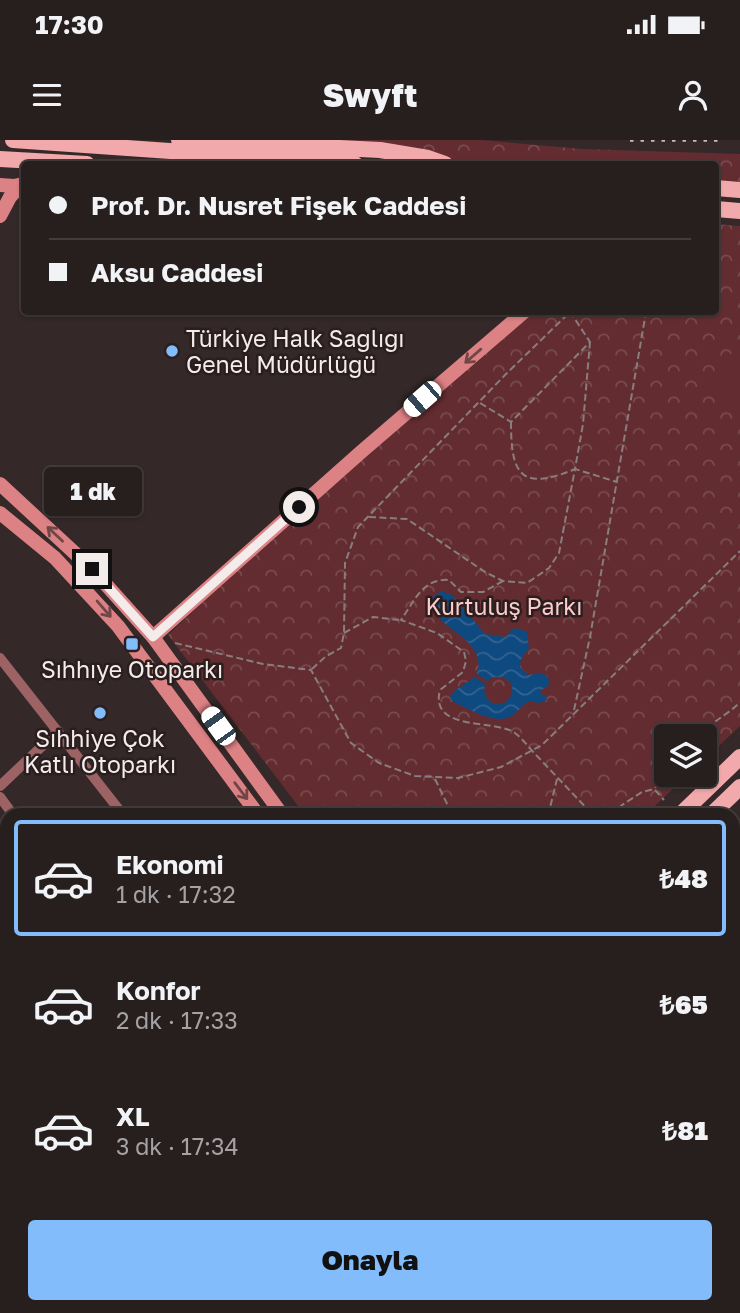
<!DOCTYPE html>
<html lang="tr">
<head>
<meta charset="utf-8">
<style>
  :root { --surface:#271e1e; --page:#2f2727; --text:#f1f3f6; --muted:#a4a2a4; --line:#433c3c; --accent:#82bcfa }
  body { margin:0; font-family:"Golos Text",sans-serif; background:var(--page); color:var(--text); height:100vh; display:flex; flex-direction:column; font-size:26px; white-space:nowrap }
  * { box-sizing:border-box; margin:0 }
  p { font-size:23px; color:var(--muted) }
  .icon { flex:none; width:38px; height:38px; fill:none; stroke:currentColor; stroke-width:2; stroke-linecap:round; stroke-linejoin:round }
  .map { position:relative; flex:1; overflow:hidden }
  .details { position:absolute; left:0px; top:668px; width:740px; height:506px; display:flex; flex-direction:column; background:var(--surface); border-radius:21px 21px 0 0; box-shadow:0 2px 5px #0004,0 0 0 2px var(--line) }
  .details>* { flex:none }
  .guide { position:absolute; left:21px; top:21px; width:698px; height:154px; border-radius:7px; box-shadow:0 2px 5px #0004,0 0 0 2px var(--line); display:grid; align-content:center; height:154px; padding:0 28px; background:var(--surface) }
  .buttons { position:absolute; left:654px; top:584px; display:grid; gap:14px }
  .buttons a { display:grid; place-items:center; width:63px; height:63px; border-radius:7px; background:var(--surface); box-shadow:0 2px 5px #0004,0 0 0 2px var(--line); font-size:35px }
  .end { position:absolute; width:32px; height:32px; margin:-16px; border:9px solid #f4ebeb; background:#111; box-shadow:0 0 0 4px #111 }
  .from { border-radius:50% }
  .bubble { position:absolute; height:49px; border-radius:7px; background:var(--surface); box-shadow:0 2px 5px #0004,0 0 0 2px var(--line); font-size:23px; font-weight:800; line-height:49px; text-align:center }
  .car { position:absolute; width:21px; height:42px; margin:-21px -10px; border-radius:9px; box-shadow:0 0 5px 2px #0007; background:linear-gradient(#fff 24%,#345 0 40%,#fff 0 76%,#345 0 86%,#fff 0) }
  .guide b { display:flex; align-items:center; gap:24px; height:66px; font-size:26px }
  .guide b+b { border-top:2px solid var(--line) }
  .guide i { width:18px; height:18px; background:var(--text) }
  ul { padding:12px 0 0; list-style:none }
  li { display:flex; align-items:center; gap:21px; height:116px; margin:0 14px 10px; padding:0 14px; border:4px solid transparent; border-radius:7px }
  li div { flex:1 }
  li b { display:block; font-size:26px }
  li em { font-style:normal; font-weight:800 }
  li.current { border-color:var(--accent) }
  li>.icon { width:63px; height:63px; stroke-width:1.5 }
  .primary-button { display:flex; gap:14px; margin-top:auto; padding:14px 28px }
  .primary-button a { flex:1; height:80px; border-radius:7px; background:var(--accent); color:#111; font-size:28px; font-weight:800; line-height:80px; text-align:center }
  .status { display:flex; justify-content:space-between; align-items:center; height:49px; padding:0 35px; background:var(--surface); direction:ltr }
  .status svg { height:19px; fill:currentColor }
  header { display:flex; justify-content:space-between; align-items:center; height:91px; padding:0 28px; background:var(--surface); font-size:32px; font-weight:800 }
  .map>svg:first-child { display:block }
  .built { fill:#422f2f }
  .grass { fill:url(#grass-dots) }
  .forest { fill:url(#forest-crowns) }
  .park { fill:#632c30 }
  .water { fill:url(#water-waves) }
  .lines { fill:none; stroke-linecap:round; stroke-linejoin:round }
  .path { stroke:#897e7e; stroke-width:2; stroke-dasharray:7 3.5; stroke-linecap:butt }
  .street { stroke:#9d6364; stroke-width:10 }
  .secondary { stroke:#dc8184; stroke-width:14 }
  .primary { stroke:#f1a9ab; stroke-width:16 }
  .rail { stroke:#c7bdbd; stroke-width:3.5; stroke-dasharray:3.5 7; stroke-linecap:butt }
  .oneway { stroke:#714647 }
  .route { stroke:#f4ebeb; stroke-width:9 }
  .poi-dot { fill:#82bcfa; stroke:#2a1e1e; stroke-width:2.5 }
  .labels { text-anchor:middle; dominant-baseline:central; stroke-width:5; stroke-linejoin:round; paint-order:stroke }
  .poi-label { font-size:23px; fill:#f4ebeb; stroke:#2a1e1e }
  .park-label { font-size:23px; fill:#fccccc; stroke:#2a1e1e }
</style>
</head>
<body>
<div class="status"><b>17:30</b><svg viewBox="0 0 49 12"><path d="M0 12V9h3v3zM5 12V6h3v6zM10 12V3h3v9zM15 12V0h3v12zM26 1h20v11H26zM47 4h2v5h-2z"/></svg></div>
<header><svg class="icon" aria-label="menu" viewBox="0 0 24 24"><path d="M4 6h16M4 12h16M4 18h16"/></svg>Swyft<svg class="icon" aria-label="person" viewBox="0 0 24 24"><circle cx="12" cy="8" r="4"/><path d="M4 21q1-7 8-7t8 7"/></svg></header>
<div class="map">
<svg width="740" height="1173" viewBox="0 0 740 1173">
  <defs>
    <pattern id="grass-dots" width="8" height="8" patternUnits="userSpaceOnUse" patternTransform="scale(1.75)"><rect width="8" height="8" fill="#632c30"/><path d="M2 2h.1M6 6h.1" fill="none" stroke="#7a4b4e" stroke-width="1.8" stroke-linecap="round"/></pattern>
    <pattern id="forest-crowns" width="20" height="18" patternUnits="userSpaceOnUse" patternTransform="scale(1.75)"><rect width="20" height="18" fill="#632c30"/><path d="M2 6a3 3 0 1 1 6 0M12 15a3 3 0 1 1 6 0" fill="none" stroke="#7a4b4e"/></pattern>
    <pattern id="water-waves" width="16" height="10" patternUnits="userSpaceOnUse" patternTransform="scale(1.75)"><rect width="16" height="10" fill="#0e497f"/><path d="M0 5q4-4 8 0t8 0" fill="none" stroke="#326391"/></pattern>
  </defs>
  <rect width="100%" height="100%" fill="#342828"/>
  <!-- built -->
  <g class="built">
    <path d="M 288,1167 L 421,1167 L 423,1173 L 289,1173 Z"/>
    <path d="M 526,1167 L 608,1167 L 607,1173 L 541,1173 Z"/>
  </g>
  <!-- grass -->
  <path class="grass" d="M 356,1167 L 413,1167 L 414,1173 L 354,1173 Z"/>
  <!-- forest -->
  <g class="forest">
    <path d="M 306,0 L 481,0 L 582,9 L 740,14 L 740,44 L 716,42 L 716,24 L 477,24 L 459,23 L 435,13 Z"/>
    <path d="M 716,84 L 740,86 L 740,586 L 705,619 L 705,597 L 667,597 L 667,635 L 688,635 L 645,675 L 305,675 L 168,495 L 361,312 L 524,172 L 716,172 Z"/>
  </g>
  <!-- park -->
  <path class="park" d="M 740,203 L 740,279 L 703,248 Z"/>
  <!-- water -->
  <path class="water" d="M 441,451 L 452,455 L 485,494 L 506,497 L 511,490 L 517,488 L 527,492 L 529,508 L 521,519 L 520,527 L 528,535 L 540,533 L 548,536 L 549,545 L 540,551 L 541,554 L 546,556 L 547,560 L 539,563 L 529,561 C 522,565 518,572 512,576 C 495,586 467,568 452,561 L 450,557 L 454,551 L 475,537 L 485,544 C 480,564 504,572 511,555 C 517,538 497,532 487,541 L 477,534 C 489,495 429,491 432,458 Z"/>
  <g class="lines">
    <!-- path -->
    <g class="path">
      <path d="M 480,263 L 511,282 L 590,202 L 571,173"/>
      <path d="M 511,282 C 511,334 520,352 575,329 L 583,284 L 590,202"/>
      <path d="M 369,377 L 407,379 L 485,432 L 503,441 L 527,443 L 549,428 L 559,413 L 575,329 L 617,342"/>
      <path d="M 503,441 L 483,452 L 461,452 L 449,440 C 423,438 415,460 401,480 L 437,493 L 464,512 L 466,521 L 463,532 L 440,550 C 429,592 496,579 515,593 C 523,599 530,609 537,616 C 556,636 575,656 594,676"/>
      <path d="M 344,493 L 373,477 L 400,480"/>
      <path d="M 175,503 L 263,524 L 311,530 L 351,603 L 379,623 L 415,636 L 458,638 L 501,627 L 542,605 L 740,411"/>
      <path d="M 312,529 L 325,517 L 341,508 L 344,493 L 345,423 L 358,387 L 506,234 L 570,172"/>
      <path d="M 574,570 L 590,497 L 646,172"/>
      <path d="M 701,597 C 713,579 727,576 740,562"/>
      <path d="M 435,639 L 453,676"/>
      <path d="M 655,650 L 664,660"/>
      <path d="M 365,676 L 375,668 L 381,676"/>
      <path d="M 400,676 L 406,671 L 410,676"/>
      <path d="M 548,676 L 557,639"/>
      <path d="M 612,676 L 622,665 L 642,652 L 654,649 L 667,634"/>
      <path d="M 297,1173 L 299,1171"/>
      <path d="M 343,1173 L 346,1167"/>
    </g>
    <!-- street -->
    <g class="street">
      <path d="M 0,518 L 124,676"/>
      <path d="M 0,646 L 58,591"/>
      <path d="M 0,657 L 14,676"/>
      <path d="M 733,820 L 740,813"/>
      <path d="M 0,826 L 7,835"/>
      <path d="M 733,1078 L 740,1070"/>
      <path d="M 0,1085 L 7,1080"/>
      <path d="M 0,1099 L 7,1111"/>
      <path d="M 40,1167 L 44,1173"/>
      <path d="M 239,1167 L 240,1173"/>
      <path d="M 427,1167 L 429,1173"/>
    </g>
    <!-- secondary -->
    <g class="secondary">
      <path d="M 0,45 L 14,46 L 23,44"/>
      <path d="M 0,76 L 10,57 L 22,44"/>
      <path d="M 0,344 L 92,429 L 153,497 L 283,676"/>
      <path d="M 0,373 L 55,418 L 118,486 L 259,676"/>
      <path d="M 153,497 L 361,312 L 524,172"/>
      <path d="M 608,1167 L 610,1173"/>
      <path d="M 638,1167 L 640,1173"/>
    </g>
    <!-- primary -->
    <g class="primary">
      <path d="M 13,0 L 355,24"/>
      <path d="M 179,0 L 380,10 L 428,18 L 445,24"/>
      <path d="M 0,19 L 87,24"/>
      <path d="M 716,48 L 740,50"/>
      <path d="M 716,69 L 740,71"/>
      <path d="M 679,676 L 740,617"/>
      <path d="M 710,676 L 740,647"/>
      <path d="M 178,1173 L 183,1167"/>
      <path d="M 201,1173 L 207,1167"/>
    </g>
    <!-- rail -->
    <path class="rail" d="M 630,0 L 718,0"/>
  </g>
  <!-- one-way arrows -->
  <defs><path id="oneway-shaft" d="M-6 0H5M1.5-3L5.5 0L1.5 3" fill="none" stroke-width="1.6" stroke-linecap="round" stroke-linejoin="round" transform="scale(1.75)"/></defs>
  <g class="oneway">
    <use href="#oneway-shaft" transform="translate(473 216) rotate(139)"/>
    <use href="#oneway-shaft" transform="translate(55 394) rotate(-137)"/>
    <use href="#oneway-shaft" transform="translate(104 469) rotate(49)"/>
    <use href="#oneway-shaft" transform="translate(241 651) rotate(53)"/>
  </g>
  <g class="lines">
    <!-- route -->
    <path class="route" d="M 92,429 L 153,497 L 299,367"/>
  </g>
  <!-- markers -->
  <g class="poi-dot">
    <circle cx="172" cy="211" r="7"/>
    <rect x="125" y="497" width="14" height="14" rx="3.5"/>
    <circle cx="100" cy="573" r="7"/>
  </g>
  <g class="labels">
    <!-- poi labels -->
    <g class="poi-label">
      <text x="186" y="198" text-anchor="start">Türkiye Halk Sağlığı<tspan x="186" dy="26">Genel Müdürlüğü</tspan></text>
      <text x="132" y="529">Sıhhıye Otoparkı</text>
      <text x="100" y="598">Sıhhiye Çok<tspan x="100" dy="26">Katlı Otoparkı</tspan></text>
    </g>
    <!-- park labels -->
    <g class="park-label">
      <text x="504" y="466">Kurtuluş Parkı</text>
    </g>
  </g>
</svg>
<div class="buttons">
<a><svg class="icon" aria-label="layers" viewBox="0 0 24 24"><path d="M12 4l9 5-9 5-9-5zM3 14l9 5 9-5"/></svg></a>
</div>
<i class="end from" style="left:299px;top:367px"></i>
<i class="end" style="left:92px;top:429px"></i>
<div class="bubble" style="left:44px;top:327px;width:98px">1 dk</div>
<i class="car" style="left:422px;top:259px;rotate:229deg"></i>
<i class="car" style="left:218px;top:586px;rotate:324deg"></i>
<div class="guide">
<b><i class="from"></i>Prof. Dr. Nusret Fişek Caddesi</b>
<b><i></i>Aksu Caddesi</b>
</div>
<section class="details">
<ul>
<li class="current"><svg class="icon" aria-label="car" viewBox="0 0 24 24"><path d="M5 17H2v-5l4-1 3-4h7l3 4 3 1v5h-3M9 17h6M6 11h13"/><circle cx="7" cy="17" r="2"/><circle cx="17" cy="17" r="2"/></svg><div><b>Ekonomi</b><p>1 dk · 17:32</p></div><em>₺48</em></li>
<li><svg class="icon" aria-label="car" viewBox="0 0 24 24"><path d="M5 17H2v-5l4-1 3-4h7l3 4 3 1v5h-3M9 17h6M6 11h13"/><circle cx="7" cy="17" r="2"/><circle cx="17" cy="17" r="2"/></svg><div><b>Konfor</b><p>2 dk · 17:33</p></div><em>₺65</em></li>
<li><svg class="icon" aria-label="car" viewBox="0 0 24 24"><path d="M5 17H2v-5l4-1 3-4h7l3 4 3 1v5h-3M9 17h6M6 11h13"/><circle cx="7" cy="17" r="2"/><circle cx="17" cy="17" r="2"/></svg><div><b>XL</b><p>3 dk · 17:34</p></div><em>₺81</em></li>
</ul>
<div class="primary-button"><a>Onayla</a></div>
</section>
</div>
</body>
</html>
